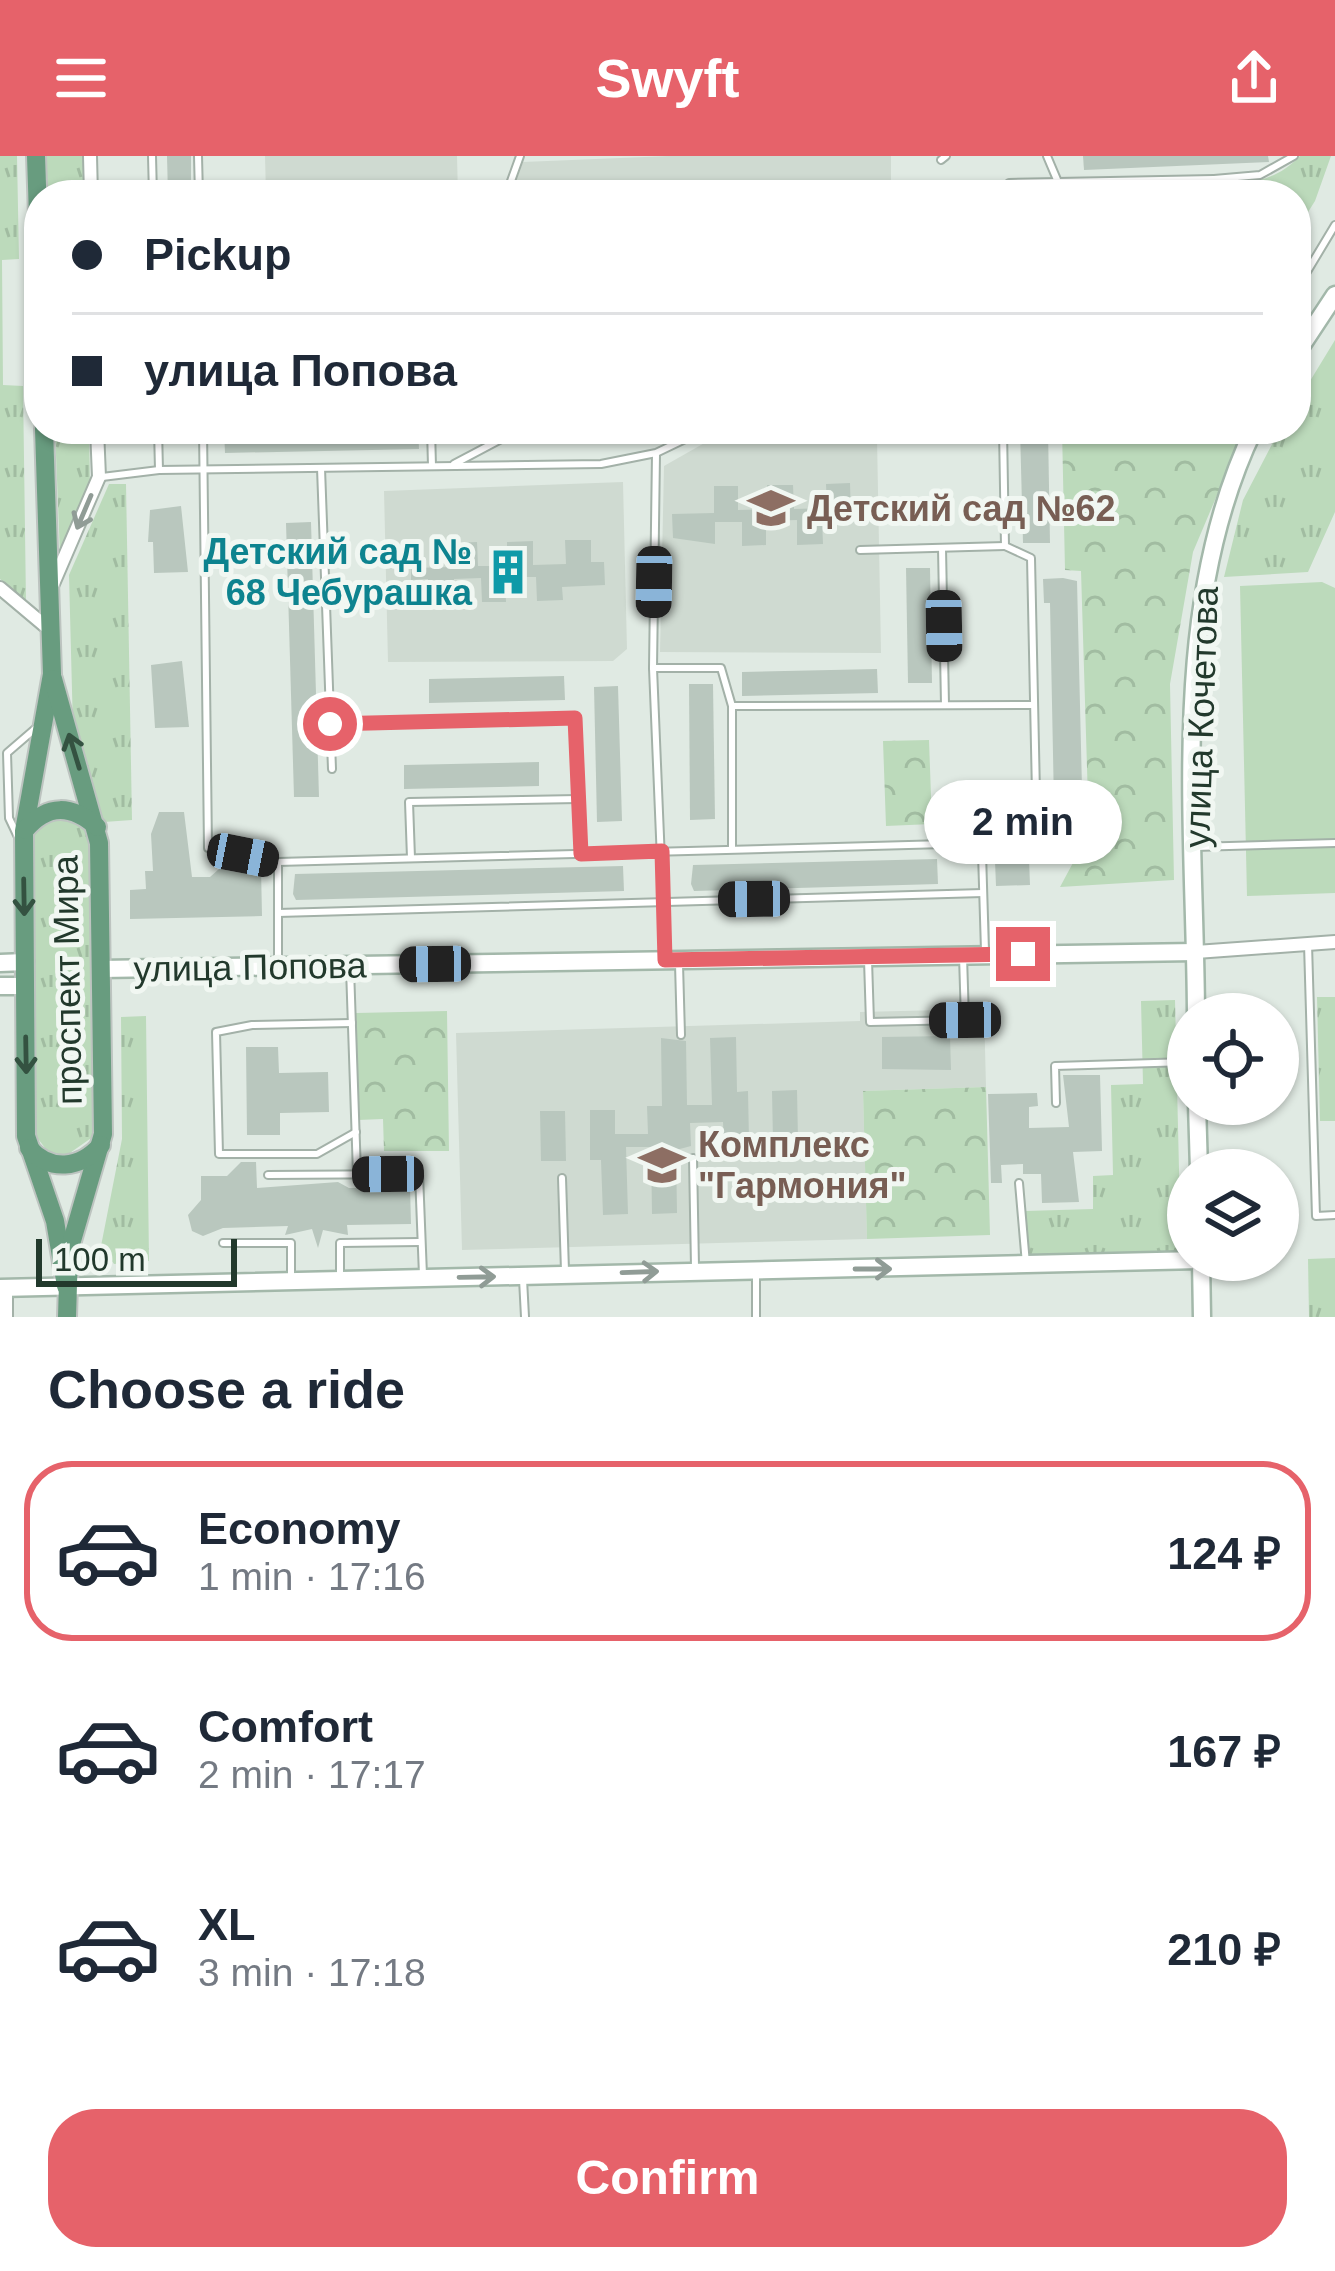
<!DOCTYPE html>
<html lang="en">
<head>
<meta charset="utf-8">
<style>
  :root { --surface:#fff; --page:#f6f6f7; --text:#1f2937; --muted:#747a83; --line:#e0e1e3; --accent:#e6626a }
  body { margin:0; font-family:Helvetica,sans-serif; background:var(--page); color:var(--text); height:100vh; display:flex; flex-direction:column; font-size:45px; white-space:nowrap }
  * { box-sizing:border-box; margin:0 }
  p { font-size:39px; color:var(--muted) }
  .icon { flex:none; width:66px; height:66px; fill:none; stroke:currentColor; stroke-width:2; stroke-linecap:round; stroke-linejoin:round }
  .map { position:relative; height:1161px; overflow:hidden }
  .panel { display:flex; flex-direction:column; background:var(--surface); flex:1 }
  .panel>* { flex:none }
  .banner { position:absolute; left:24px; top:24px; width:1287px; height:264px; border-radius:48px; box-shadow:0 3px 9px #0004; display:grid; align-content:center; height:264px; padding:0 48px; background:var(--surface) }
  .buttons { position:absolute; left:1167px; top:837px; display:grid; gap:24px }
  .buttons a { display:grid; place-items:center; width:132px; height:132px; border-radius:50%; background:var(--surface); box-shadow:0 3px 9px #0004; font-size:60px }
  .scale { position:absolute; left:36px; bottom:30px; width:201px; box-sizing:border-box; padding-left:12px; border:6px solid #22392c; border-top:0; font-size:33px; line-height:42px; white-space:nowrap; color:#22392c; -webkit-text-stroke:9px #f1f7f2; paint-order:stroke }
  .end { position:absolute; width:54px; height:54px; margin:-27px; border:15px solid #e6626a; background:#fff; box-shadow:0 0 0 6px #fff }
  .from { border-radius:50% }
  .bubble { position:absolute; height:84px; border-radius:42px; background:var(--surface); box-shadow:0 3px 9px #0004; font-size:39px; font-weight:700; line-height:84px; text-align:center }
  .car { position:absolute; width:36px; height:72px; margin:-36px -18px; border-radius:15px; box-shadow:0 0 9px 3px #0007; background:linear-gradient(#222 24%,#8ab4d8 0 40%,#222 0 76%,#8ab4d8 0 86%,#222 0) }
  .banner b { display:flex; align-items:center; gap:42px; height:114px; font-size:45px }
  .banner b+b { border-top:3px solid var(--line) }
  .banner i { width:30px; height:30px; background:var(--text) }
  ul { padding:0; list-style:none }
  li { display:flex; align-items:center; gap:36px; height:180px; margin:0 24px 18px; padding:0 24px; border:6px solid transparent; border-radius:48px }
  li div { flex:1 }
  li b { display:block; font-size:45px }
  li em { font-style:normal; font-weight:700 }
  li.selected { border-color:var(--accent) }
  li>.icon { width:108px; height:108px; stroke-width:1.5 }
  h2 { padding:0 48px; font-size:54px; line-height:144px }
  .primary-button { display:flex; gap:24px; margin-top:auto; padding:24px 48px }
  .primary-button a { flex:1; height:138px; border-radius:48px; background:var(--accent); color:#fff; font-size:48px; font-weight:700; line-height:138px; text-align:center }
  header { display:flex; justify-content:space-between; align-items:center; height:156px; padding:0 48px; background:var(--accent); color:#fff; font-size:54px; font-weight:700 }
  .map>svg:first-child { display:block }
  .built { fill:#cfdad1 }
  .grass { fill:url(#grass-tufts) }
  .park { fill:url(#park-crowns) }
  .pitch { fill:#bcdabb }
  .building { fill:#b9c7be }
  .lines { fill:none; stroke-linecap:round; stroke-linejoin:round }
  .lane-casing { stroke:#a3b1a8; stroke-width:10 }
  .street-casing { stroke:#a3b1a8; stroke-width:16 }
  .secondary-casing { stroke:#a3b8aa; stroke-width:21 }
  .primary-casing { stroke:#bdc4c0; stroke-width:22 }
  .lane { stroke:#fff; stroke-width:6 }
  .street { stroke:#fff; stroke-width:12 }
  .secondary { stroke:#fff; stroke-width:16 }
  .primary { stroke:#689c7f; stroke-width:18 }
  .oneway { stroke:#909c96 }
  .oneway2 { stroke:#345241 }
  .route { stroke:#e6626a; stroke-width:15 }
  .labels { text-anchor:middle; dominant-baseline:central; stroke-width:10; stroke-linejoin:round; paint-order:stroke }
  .education-label { font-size:36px; font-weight:bold; fill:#785e54; stroke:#f1f7f2; text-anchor:start }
  .culture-label { font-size:36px; font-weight:bold; fill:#0d838f; stroke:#f1f7f2; text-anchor:end }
  .street-label { font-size:36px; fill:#22392c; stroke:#f1f7f2 }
</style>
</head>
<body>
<header><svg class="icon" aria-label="menu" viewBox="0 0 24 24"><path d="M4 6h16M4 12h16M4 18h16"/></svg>Swyft<svg class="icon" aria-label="share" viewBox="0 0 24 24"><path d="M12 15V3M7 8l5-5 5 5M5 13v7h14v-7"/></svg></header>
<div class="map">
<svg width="1335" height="1161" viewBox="0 0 1335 1161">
  <defs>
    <pattern id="grass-tufts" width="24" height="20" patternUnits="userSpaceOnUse" patternTransform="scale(3)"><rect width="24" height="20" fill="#bcdabb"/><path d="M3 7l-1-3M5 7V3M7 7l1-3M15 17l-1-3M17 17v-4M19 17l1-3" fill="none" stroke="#a1bca1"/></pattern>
    <pattern id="park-crowns" width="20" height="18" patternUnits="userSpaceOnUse" patternTransform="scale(3)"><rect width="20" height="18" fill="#bcdabb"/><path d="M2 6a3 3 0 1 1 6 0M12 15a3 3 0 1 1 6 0" fill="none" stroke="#a1bca1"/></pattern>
  </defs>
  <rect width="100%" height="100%" fill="#e0eae3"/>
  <!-- built -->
  <g class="built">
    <path d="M 265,0 L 457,0 L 458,39 L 266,39 Z"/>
    <path d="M 669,0 L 891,0 L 891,39 L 511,39 L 523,6 Z"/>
    <path d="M 877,281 L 881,497 L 660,496 L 664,310 L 708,285 Z"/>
    <path d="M 623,326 L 627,493 L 613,505 L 388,506 L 384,335 Z"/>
    <path d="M 984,853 L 986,931 L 863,935 L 867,1083 L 462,1094 L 456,877 L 860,865 L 860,856 Z"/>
  </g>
  <!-- grass -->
  <g class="grass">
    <path d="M 0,0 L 17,0 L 19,103 L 2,104 L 3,229 L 23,230 L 26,446 L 0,423 Z"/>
    <path d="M 45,0 L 84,0 L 85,39 L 46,39 Z"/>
    <path d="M 1300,0 L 1331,0 L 1315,45 L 1296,75 L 1296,39 L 1220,39 L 1220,29 C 1253,27 1277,24 1300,0 Z"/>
    <path d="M 1335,184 L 1335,356 L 1308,416 L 1224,421 L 1243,344 L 1280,273 L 1296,273 L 1296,248 Z"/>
    <path d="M 55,273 L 89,273 L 90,327 L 60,399 Z"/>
    <path d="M 109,328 L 126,328 L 132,664 L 104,666 L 73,573 L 69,419 Z"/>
    <path d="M 50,662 L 79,664 L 94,684 L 97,978 L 67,999 L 49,997 L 35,979 L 31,681 Z"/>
    <path d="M 1317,841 L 1335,841 L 1335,965 L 1320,965 Z"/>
    <path d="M 1175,844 L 1181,1098 L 1026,1101 L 1025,1055 L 1093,1053 L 1093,1020 L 1113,1019 L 1111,929 L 1143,928 L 1141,845 Z"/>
    <path d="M 146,860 L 149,1105 L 114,1108 L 101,1090 L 122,983 L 121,861 Z"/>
    <path d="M 1335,1102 L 1335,1161 L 1309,1161 L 1308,1103 Z"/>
  </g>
  <!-- park -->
  <g class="park">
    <path d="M 1062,273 L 1245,273 L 1193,396 L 1170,528 L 1174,724 L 1060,731 L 1089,677 L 1081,415 L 1065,414 Z"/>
    <path d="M 929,584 L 932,668 L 886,670 L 883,585 Z"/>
    <path d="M 447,855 L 449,995 L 384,995 L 383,963 L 358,964 L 356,857 Z"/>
    <path d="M 986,931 L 990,1079 L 867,1083 L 863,935 Z"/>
  </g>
  <!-- pitch -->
  <path class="pitch" d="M 1322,426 L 1335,432 L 1335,737 L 1247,740 L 1240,430 Z"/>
  <!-- building -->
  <g class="building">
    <path d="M 167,0 L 191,0 L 191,39 L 168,39 Z"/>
    <path d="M 1083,0 L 1268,0 L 1269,6 L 1084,14 Z"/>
    <path d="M 224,273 L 418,273 L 419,293 L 225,297 Z"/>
    <path d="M 1020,273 L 1048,273 L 1050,387 L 1023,387 Z"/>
    <path d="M 850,327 L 851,363 L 822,364 L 823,388 L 797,389 L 797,364 L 766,365 L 766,389 L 742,390 L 742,366 L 715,366 L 715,388 L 673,382 L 672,358 L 714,357 L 714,330 L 738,330 L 738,354 L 768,353 L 767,329 L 793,329 L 794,353 L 827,352 L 826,328 Z"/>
    <path d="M 181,350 L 188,416 L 154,417 L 153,386 L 148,386 L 150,354 Z"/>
    <path d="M 311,366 L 319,641 L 294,641 L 286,367 Z"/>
    <path d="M 565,384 L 591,384 L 591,406 L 604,406 L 605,429 L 562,431 L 563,444 L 537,445 L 536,421 L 505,421 L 506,446 L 482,446 L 481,422 L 454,423 L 454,450 L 428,451 L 428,423 L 411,424 L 411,412 L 453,411 L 453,387 L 477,386 L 478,410 L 507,410 L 507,386 L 533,385 L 533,409 L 566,408 Z"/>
    <path d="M 906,412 L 930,412 L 932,527 L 908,527 Z"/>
    <path d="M 1063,422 L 1077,425 L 1083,674 L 1028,676 L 1030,729 L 996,730 L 995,705 L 1002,704 L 1000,650 L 1054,648 L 1050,447 L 1044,447 L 1043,423 Z"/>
    <path d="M 182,505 L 189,571 L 155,572 L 151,509 Z"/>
    <path d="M 877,513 L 878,537 L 742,540 L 742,516 Z"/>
    <path d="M 564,520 L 565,544 L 429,547 L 429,523 Z"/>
    <path d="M 689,528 L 713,528 L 715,663 L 690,664 Z"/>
    <path d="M 618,530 L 622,665 L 597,666 L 594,531 Z"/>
    <path d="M 539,606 L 539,630 L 404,633 L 404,609 Z"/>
    <path d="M 159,656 L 184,656 L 192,721 L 210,721 L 219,713 L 261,712 L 262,760 L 130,763 L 130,734 L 146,733 L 145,715 L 153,715 L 151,678 Z"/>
    <path d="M 937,703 L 938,728 L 694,735 L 691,728 L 693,709 Z"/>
    <path d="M 623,710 L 624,735 L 296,744 L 293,738 L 295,718 Z"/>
    <path d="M 950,880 L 951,914 L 882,913 L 882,881 Z"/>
    <path d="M 736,881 L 737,936 L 748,935 L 749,985 L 724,986 L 723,966 L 690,967 L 691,990 L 676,994 L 677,1057 L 652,1058 L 651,991 L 626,991 L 628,1058 L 603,1059 L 601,1004 L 590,1004 L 590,954 L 615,954 L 615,978 L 648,978 L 647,950 L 662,950 L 661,882 L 686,885 L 687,949 L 712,949 L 710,882 Z"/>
    <path d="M 246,891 L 278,891 L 279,917 L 328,916 L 329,956 L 280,957 L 280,979 L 247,979 Z"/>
    <path d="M 1063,919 L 1100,919 L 1102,995 L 1073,996 L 1079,1046 L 1042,1047 L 1041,1018 L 1023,1018 L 1023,1008 L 1001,1009 L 1002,1027 L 991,1027 L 988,938 L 1037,937 L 1038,950 L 1029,951 L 1029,972 L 1069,971 Z"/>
    <path d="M 797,934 L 798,984 L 773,985 L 772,935 Z"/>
    <path d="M 540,955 L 565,955 L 566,1005 L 541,1005 Z"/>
    <path d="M 241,1006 L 256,1006 L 257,1032 L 338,1026 L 349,1032 L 410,1031 L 411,1068 L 347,1069 L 348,1079 L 323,1074 L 318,1092 L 312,1073 L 285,1079 L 288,1070 L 223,1072 L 203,1080 L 192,1075 L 188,1059 L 201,1044 L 201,1020 L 227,1020 Z"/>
  </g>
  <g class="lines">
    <!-- lane casing -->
    <g class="lane-casing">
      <g id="lane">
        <path d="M 152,0 L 153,39"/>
        <path d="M 198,0 L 199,39"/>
        <path d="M 1047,0 L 1058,26"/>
        <path d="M 941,4 L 946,0"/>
        <path d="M 1214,23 L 1260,19 L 1294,0"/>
        <path d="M 506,39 L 520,0"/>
        <path d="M 1009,39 L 1009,27 L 1058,26"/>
        <path d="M 1058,39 L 1058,26 L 1214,23 L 1214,39"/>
        <path d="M 1296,134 L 1335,69"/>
        <path d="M 158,273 L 159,314"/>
        <path d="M 203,273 L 208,692 L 278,706 L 982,687"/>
        <path d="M 431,273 L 432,310"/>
        <path d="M 656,298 L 653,512 L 665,801"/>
        <path d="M 454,308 L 520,273"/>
        <path d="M 321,312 L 332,613"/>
        <path d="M 102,321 L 159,314 L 601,308 L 656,297 L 706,273"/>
        <path d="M 942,392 L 945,549"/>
        <path d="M 860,394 L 1005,390"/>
        <path d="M 653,512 L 721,512 L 732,550"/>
        <path d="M 330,568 L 575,562 L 581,697"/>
        <path d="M 18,681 L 9,662 L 7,597 L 36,572"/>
        <path d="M 1195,691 L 1335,687"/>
        <path d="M 732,693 L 732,550 L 1034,549"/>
        <path d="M 411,702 L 409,646 L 578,643"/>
        <path d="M 278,706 L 278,810"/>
        <path d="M 278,757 L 983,737"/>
        <path d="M 1308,788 L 1316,1060 L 1335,1059"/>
        <path d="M 985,795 L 981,664 L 989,640 L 1036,638 L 1031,402 L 1005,390 L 1003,273"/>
        <path d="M 868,804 L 870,866 L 965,864 L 963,800"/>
        <path d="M 679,808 L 681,879"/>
        <path d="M 350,812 L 357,1018"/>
        <path d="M 352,867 L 252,869 L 216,876 L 219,998 L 317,998 L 356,976"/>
        <path d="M 1056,947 L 1055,910 L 1188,906"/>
        <path d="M 693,1002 L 695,1111"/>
        <path d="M 268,1019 L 419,1018 L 423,1119"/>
        <path d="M 562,1022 L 565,1115"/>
        <path d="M 1019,1027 L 1026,1108"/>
        <path d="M 223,1087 L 291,1087 L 291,1124"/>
        <path d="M 340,1119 L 340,1087 L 420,1086"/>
        <path d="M 523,1123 L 525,1161"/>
        <path d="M 756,1161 L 756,1117"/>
      </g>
    </g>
    <!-- street casing -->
    <g class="street-casing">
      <g id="street">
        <path d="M 90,0 L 91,39"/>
        <path d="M 52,430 L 99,321 L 97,273"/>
        <path d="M 0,432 L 50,474"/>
        <path d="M 1196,796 L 1335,786"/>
        <path d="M 6,1132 L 6,1161"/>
      </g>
    </g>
    <!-- secondary casing -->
    <g class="secondary-casing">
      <g id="secondary">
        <path d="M 1296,198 L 1335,139"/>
        <path d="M 0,807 L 25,806"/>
        <path d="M 101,813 L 1196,796"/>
        <path d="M 0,830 L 25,830"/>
        <path d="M 1196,858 C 1195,666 1168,451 1254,273"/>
        <path d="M 1197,948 L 1199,1014"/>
        <path d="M 1201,1104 L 1202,1161"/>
        <path d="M 0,1132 L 1200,1104"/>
      </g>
    </g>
    <!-- primary casing -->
    <g class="primary-casing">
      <g id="primary">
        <path d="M 36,0 L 39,90"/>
        <path d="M 44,273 L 52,518 L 24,675 L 26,980 L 55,1065 L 66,1130"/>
        <path d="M 53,523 L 99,687 L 103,978 L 69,1095 L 67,1161"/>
        <path d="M 25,674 C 48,647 72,649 97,671"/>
        <path d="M 29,992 C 50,1016 80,1013 101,989"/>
      </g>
    </g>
    <!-- lane -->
    <use href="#lane" class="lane"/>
    <!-- street -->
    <use href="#street" class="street"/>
    <!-- secondary -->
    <use href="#secondary" class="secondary"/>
    <!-- primary -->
    <use href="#primary" class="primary"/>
  </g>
  <!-- one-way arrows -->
  <defs><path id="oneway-shaft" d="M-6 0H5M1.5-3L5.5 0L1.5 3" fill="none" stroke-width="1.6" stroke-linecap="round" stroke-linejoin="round" transform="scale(3)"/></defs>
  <g class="oneway">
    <use href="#oneway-shaft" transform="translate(84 356) rotate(113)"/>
    <use href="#oneway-shaft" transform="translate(873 1113)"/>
    <use href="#oneway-shaft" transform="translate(640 1116) rotate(-2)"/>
    <use href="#oneway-shaft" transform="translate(477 1121) rotate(-1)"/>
  </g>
  <g class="oneway2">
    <use href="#oneway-shaft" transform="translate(74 595) rotate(-107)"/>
    <use href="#oneway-shaft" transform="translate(24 741) rotate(89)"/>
    <use href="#oneway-shaft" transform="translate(26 899) rotate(89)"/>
  </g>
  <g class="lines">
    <!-- route -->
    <path class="route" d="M 330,568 L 575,562 L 581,698 L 662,695 L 665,804 L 1023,798"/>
  </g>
  <!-- icons -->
  <defs>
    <g id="school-bare" transform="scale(3.6)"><path d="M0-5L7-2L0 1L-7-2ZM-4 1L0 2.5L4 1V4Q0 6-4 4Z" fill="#8d6e63" stroke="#f1f7f2" stroke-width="2.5" paint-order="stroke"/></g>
    <g id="building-bare" transform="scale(3.6)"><path d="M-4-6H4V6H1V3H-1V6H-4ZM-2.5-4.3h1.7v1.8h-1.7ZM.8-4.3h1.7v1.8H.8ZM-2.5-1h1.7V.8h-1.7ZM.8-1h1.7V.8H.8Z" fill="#0f9aa8" stroke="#f1f7f2" stroke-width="2.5" paint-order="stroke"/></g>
  </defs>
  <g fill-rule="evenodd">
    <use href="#school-bare" x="771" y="352"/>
    <use href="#building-bare" x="508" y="416"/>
    <use href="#school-bare" x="662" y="1009"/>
  </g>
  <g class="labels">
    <!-- education labels -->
    <g class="education-label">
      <text x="807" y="352">Детский сад №62</text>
      <text x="698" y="988">Комплекс<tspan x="698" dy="41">"Гармония"</tspan></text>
    </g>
    <!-- culture labels -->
    <g class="culture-label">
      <text x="472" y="395">Детский сад №<tspan x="472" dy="41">68 Чебурашка</tspan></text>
    </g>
    <!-- street labels -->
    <g class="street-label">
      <text transform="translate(1201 561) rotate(-88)">улица Кочетова</text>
      <text transform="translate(250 811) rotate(-1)">улица Попова</text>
      <text transform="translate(67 824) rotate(-91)">проспект Мира</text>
    </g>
  </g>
</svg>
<div class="buttons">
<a><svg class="icon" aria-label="locate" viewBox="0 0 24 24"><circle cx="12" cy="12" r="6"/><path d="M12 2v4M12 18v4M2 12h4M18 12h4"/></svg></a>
<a><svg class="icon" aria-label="layers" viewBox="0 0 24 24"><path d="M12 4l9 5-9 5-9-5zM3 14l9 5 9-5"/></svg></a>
</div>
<div class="scale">100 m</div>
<i class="end from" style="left:330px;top:568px"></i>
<i class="end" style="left:1023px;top:798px"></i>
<div class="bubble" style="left:924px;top:624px;width:198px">2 min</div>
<i class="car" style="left:654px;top:426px;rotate:181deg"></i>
<i class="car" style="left:944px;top:470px;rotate:179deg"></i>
<i class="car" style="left:243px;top:699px;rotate:101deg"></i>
<i class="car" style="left:754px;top:743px;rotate:269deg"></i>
<i class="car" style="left:435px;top:808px;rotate:269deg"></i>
<i class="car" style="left:965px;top:864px;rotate:269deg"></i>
<i class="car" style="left:388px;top:1018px;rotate:269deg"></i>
<div class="banner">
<b><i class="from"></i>Pickup</b>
<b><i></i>улица Попова</b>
</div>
</div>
<section class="panel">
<h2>Choose a ride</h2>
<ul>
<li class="selected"><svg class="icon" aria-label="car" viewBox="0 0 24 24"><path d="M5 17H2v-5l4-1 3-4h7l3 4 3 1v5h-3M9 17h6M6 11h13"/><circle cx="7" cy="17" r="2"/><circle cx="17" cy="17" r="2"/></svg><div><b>Economy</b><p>1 min · 17:16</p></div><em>124 ₽</em></li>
<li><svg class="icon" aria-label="car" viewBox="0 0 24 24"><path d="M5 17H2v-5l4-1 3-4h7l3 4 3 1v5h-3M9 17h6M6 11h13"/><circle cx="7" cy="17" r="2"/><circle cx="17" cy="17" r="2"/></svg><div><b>Comfort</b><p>2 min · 17:17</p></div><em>167 ₽</em></li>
<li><svg class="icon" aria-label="car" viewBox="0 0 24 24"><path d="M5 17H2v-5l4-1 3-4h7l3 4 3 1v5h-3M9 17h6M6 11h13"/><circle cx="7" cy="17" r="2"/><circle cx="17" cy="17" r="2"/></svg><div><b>XL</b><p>3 min · 17:18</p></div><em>210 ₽</em></li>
</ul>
<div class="primary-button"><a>Confirm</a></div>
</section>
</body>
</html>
